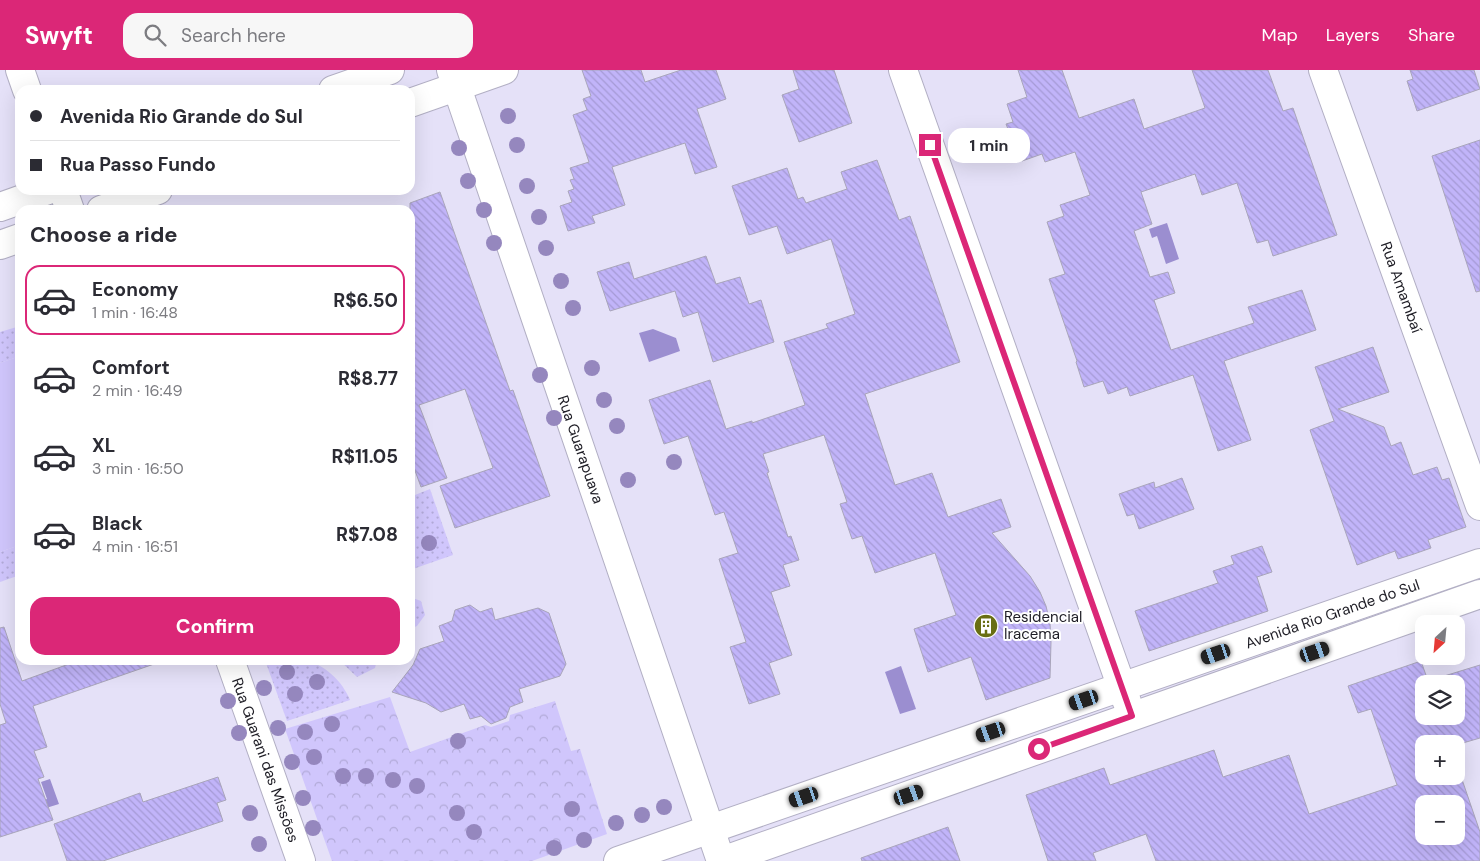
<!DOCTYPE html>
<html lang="en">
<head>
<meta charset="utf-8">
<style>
  :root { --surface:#fff; --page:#f7f7f7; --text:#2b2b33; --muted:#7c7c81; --line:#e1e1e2; --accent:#db2777 }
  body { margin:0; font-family:"DM Sans",sans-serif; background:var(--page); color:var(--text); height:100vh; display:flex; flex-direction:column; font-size:19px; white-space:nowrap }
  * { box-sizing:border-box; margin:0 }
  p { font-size:16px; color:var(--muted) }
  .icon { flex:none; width:28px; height:28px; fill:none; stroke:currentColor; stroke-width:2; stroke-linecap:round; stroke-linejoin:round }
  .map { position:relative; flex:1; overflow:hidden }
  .sheet { position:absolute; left:15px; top:135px; width:400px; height:460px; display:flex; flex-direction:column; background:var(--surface); border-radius:15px; box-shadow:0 5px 20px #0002 }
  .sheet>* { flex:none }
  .guide { position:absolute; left:15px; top:15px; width:400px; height:110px; border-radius:15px; box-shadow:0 5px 20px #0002; display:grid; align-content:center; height:110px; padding:0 15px; background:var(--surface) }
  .needle { width:32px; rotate:206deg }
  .controls { position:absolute; left:1415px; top:545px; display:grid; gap:10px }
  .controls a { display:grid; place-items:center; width:50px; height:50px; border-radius:10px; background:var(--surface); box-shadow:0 5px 20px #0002; font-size:25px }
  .end { position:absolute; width:22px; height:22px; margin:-11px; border:6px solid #db2777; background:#fff; box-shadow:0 0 0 2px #fff }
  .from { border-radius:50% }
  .bubble { position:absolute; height:35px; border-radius:15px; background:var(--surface); box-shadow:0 5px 20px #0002; font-size:16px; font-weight:700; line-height:35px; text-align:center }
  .car { position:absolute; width:15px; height:30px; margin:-15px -8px; border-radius:6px; box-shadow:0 0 4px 1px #0007; background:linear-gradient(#222 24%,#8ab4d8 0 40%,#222 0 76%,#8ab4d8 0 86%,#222 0) }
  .guide b { display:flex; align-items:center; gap:18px; height:48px; font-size:19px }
  .guide b+b { border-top:1px solid var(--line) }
  .guide i { width:12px; height:12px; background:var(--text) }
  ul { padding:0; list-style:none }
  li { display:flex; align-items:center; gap:15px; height:70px; margin:0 10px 8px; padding:0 5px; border:2px solid transparent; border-radius:15px }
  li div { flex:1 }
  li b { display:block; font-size:19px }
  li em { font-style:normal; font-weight:700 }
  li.on { border-color:var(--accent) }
  li>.icon { width:45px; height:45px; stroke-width:1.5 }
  h2 { padding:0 15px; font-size:22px; line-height:60px }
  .action { display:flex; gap:10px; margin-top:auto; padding:10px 15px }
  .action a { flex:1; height:58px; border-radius:15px; background:var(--accent); color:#fff; font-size:20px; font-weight:700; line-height:58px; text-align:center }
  header { display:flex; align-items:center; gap:30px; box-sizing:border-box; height:70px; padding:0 25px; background:var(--accent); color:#fff }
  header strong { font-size:24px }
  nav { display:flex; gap:28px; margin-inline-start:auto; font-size:18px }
  .search { width:350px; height:45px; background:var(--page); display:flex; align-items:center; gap:12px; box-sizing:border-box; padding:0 18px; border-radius:15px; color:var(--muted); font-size:19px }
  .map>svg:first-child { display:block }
  .grass { fill:url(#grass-dots) }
  .park { fill:url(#park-crowns) }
  .pitch { fill:#d0c6fc }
  .water { fill:#9b8ed0 }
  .building { fill:url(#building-back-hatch); stroke:#a9a5ba; fill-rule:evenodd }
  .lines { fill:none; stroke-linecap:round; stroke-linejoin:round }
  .minor-casing { stroke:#b2afc4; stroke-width:30 }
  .minor { stroke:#fff; stroke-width:28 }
  .tree { fill:#9587be }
  .route { stroke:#db2777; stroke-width:6 }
  .labels { text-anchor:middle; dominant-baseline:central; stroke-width:4; stroke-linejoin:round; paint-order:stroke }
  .street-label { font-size:15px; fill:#1e1d25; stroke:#fff }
  .poi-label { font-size:15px; fill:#1e1d25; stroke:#fff; text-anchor:start }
</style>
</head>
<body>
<header>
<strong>Swyft</strong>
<div class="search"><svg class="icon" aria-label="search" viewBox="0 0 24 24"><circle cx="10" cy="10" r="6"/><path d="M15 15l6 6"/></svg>Search here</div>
<nav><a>Map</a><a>Layers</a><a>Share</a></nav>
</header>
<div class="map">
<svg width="1480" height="791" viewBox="0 0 1480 791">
  <defs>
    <pattern id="grass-dots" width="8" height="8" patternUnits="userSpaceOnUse" patternTransform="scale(1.25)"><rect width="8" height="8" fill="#d0c6fc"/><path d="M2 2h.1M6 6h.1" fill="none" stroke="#b2aad8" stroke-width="1.8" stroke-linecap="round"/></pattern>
    <pattern id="park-crowns" width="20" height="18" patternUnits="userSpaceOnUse" patternTransform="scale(1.25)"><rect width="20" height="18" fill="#d0c6fc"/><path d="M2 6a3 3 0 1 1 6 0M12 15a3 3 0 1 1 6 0" fill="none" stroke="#b2aad8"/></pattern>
    <pattern id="building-back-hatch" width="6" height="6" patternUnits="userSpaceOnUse" patternTransform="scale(1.25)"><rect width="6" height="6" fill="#c1b4f9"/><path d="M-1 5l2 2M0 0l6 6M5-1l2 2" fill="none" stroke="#a59ad5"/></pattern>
  </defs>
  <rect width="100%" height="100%" fill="#e5e1f8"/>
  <!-- grass -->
  <g class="grass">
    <path d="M 20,256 L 20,286 L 0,293 L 0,262 Z"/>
    <path d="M 430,419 L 453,485 L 410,500 L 410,427 Z"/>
    <path d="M 20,475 L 20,505 L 0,512 L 0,482 Z"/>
    <path d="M 410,527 L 421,531 L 425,545 L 417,556 L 410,559 Z"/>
    <path d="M 275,590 C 284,590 294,589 303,590 C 324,593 343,612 350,630 L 287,651 L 266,593 Z"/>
    <path d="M 339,590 L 377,590 L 375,598 L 357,607 Z"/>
  </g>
  <!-- park -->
  <path class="park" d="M 390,627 L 410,682 L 485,655 L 491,657 L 509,651 L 510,645 L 555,631 L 571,681 L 580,679 L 607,764 L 532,791 L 332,791 L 285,659 Z"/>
  <!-- pitch -->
  <path class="pitch" d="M 20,286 L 20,475 L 0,482 L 0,293 Z"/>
  <!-- water -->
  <g class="water">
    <path d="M 1167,153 L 1179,189 L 1166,194 L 1157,166 L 1152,168 L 1149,159 Z"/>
    <path d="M 653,259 L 676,268 L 680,281 L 649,292 L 639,263 Z"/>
    <path d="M 901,596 L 916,639 L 900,644 L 885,602 Z"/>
    <path d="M 50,709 L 59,734 L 30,743 L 32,734 L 47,729 L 41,712 Z"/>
  </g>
  <!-- building -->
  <g class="building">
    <path d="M 582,0 L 641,0 L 645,12 L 681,0 L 716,0 L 726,29 L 697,39 L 717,97 L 695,104 L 685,73 L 612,97 L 625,135 L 592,146 L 595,153 L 568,161 L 560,136 L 572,132 L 568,121 L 574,119 L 570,110 L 574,109 L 570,98 L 589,92 L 573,45 L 587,40 L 583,29 L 591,26 Z"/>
    <path d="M 793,0 L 834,0 L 852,53 L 799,72 L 782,25 L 799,19 Z"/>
    <path d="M 1018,0 L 1062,0 L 1079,48 L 1134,29 L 1144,59 L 1205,38 L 1192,0 L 1268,0 L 1283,41 L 1293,38 L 1337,165 L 1273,186 L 1268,170 L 1257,173 L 1237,113 L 1202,125 L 1195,104 L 1141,122 L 1152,154 L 1134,161 L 1150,207 L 1168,202 L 1175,223 L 1154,230 L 1171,280 L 1254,253 L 1248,237 L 1302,220 L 1316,260 L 1224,291 L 1251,370 L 1218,381 L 1193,305 L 1130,326 L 1127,317 L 1108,324 L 1103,311 L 1084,317 L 1076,292 L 1077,291 L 1049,209 L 1065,204 L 1047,152 L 1064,146 L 1060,135 L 1090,125 L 1075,82 L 1045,92 L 1042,84 L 1022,91 L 1020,84 L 1018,85 L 1006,54 L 1013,52 L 1007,34 L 1027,27 Z"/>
    <path d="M 1410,0 L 1474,0 L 1480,19 L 1417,41 L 1407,11 L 1413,9 Z"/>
    <path d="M 1480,70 L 1480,221 L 1476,222 L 1432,86 Z"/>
    <path d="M 877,90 L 899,150 L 910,146 L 960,292 L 865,324 L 895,415 L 932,403 L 948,447 L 1001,429 L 1011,457 L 992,463 L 1030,506 L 1040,522 L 1046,536 L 1050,553 L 1051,572 L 1050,608 L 986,630 L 971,587 L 928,602 L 914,559 L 956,545 L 935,483 L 875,503 L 862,466 L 852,469 L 840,434 L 847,432 L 824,365 L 763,384 L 769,402 L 767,403 L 788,467 L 791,466 L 799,490 L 783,495 L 790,516 L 771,522 L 792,585 L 769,593 L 780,624 L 749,634 L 730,577 L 746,572 L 719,489 L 738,483 L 724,442 L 715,445 L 688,366 L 664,374 L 649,330 L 710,310 L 726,359 L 752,351 L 752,353 L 805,335 L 784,272 L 828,258 L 826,254 L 855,244 L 831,169 L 787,184 L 777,156 L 749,165 L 732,116 L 787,98 L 798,129 L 803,127 L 806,133 L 847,119 L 841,102 Z"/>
    <path d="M 440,122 L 510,321 L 513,320 L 550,426 L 455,458 L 440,416 L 493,398 L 465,319 L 419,335 L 447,408 L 421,417 L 410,387 L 410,133 Z"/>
    <path d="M 706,186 L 716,214 L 740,207 L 749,234 L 761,230 L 774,272 L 713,292 L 698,242 L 683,247 L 675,221 L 610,241 L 597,202 L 629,192 L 634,209 Z"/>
    <path d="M 1373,277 L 1389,322 L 1338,339 L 1384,357 L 1391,376 L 1401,372 L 1413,405 L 1437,397 L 1442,410 L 1449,408 L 1466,457 L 1428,470 L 1431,478 L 1414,484 L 1398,489 L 1395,481 L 1357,495 L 1310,360 L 1334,351 L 1315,297 Z"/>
    <path d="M 1182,408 L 1194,439 L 1139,459 L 1134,444 L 1127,446 L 1119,424 L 1154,412 L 1155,418 Z"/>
    <path d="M 1262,476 L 1272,502 L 1257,507 L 1268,541 L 1149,581 L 1135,541 L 1218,513 L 1213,501 L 1234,494 L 1231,486 Z"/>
    <path d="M 470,535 L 480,542 L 492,538 L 495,550 L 538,538 L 549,543 L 566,594 L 560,606 L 519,619 L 523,632 L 510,637 L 506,648 L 491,654 L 481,646 L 470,649 L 464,634 L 441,642 L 426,633 L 392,622 L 413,595 L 420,579 L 444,571 L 439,556 L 452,551 L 455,540 Z"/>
    <path d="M 4,557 L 22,611 L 80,590 L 156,590 L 157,593 L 33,636 L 47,677 L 34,681 L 44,707 L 38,709 L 53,750 L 0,767 L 0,655 L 6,653 L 0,634 L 0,558 Z"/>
    <path d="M 1421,591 L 1428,611 L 1480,595 L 1480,668 L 1456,675 L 1456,674 L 1424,674 L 1424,706 L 1456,706 L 1456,692 L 1480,762 L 1480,791 L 1156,791 L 1146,764 L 1093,783 L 1096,791 L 1048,791 L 1026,725 L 1104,698 L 1110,715 L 1214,680 L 1223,707 L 1289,685 L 1309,744 L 1397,715 L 1371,639 L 1358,643 L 1348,616 ZM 1424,614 L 1456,614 L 1456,646 L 1424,646 ZM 1424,734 L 1456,734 L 1456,766 L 1424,766 Z"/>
    <path d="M 218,707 L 226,730 L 217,733 L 223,751 L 103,791 L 67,791 L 54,754 L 140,723 L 143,732 Z"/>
    <path d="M 948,757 L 960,791 L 862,791 L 861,788 Z"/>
  </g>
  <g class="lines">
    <!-- minor casing -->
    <g class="minor-casing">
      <g id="minor">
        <path d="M 20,0 L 27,20"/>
        <path id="s1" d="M 451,0 L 721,791"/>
        <path d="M 903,0 L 1127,632"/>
        <path id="s2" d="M 1323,0 L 1480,436"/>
        <path d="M 333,20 L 390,0"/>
        <path d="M 410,33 L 504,0"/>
        <path d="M 63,120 L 70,140"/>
        <path d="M 0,137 L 48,120"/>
        <path d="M 101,140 L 158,120"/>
        <path d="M 0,175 L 20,168"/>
        <path id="s3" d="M 230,590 L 301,791"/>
        <path id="s4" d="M 618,791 L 1480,493"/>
        <path d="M 722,791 L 1480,524"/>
      </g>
    </g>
    <!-- minor -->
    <use href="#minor" class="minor"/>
  </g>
  <!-- trees -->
  <g class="tree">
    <circle cx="508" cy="46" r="8"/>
    <circle cx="517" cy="75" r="8"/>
    <circle cx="459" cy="78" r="8"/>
    <circle cx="468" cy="111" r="8"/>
    <circle cx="527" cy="116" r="8"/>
    <circle cx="484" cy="140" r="8"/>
    <circle cx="539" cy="147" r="8"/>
    <circle cx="494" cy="173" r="8"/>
    <circle cx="546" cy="178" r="8"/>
    <circle cx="561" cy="211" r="8"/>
    <circle cx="573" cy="238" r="8"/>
    <circle cx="592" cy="298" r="8"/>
    <circle cx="540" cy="305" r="8"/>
    <circle cx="604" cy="330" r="8"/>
    <circle cx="554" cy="348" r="8"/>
    <circle cx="617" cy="356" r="8"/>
    <circle cx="674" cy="392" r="8"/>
    <circle cx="628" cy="410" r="8"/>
    <circle cx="429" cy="473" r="8"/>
    <circle cx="287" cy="602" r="8"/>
    <circle cx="317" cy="612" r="8"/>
    <circle cx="264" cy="618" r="8"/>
    <circle cx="295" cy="624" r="8"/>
    <circle cx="228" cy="631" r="8"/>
    <circle cx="332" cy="654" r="8"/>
    <circle cx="278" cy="658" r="8"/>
    <circle cx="305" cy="662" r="8"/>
    <circle cx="239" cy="663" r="8"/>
    <circle cx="458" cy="671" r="8"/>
    <circle cx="314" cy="687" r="8"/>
    <circle cx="292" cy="692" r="8"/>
    <circle cx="343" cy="706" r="8"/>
    <circle cx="366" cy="706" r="8"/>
    <circle cx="393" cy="710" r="8"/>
    <circle cx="417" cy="716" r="8"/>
    <circle cx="303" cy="728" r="8"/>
    <circle cx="664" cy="737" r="8"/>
    <circle cx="572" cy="739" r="8"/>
    <circle cx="250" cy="743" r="8"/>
    <circle cx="457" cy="743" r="8"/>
    <circle cx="642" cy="745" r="8"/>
    <circle cx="616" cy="753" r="8"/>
    <circle cx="313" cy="758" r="8"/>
    <circle cx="474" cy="762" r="8"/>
    <circle cx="584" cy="770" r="8"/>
    <circle cx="259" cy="774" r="8"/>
    <circle cx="554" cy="778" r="8"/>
  </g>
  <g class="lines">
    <!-- route -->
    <path class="route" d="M 930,75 L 1132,646 L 1039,679"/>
  </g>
  <!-- icons -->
  <defs>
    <g id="building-disc" transform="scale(1.25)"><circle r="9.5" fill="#696e13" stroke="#fff"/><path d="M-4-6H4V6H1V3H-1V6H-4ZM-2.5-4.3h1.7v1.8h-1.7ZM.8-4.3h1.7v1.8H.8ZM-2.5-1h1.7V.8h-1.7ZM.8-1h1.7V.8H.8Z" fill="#fff"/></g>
  </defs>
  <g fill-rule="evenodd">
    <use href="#building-disc" x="986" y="556"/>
  </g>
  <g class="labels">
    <!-- street labels -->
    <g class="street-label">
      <text stroke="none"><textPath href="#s2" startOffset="231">Rua Amambaí</textPath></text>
      <text stroke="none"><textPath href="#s1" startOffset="401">Rua Guarapuava</textPath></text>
      <text stroke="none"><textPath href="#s4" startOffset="756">Avenida Rio Grande do Sul</textPath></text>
      <text stroke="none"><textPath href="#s3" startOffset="106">Rua Guarani das Missões</textPath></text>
    </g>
    <!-- poi labels -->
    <g class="poi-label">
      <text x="1004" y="547">Residencial<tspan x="1004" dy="17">Iracema</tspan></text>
    </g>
  </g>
</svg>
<div class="controls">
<a><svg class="needle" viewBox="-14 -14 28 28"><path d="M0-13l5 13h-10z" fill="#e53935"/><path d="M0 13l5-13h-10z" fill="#7c7c81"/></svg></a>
<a><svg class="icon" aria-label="layers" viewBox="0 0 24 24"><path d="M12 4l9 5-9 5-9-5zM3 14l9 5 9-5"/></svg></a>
<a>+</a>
<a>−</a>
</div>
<i class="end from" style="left:1039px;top:679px"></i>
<i class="end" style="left:930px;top:75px"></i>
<div class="bubble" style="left:948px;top:58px;width:82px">1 min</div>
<i class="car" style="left:1315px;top:582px;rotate:71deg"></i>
<i class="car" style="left:1216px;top:584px;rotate:251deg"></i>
<i class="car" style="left:1084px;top:630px;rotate:251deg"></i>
<i class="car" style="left:991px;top:662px;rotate:251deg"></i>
<i class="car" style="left:909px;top:725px;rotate:71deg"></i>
<i class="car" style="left:804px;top:727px;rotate:251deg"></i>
<div class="guide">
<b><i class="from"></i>Avenida Rio Grande do Sul</b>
<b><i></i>Rua Passo Fundo</b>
</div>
<section class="sheet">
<h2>Choose a ride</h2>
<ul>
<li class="on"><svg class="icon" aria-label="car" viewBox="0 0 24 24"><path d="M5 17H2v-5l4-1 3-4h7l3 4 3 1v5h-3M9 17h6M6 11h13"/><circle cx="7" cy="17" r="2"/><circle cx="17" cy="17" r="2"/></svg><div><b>Economy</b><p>1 min · 16:48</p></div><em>R$6.50</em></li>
<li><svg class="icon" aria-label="car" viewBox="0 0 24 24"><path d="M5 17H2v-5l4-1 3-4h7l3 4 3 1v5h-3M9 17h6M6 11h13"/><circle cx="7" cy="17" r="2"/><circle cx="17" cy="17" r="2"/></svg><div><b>Comfort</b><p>2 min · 16:49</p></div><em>R$8.77</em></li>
<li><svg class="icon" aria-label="car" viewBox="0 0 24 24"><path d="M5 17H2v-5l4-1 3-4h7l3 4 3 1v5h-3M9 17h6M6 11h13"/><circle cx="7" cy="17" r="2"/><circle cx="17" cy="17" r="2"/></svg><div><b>XL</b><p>3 min · 16:50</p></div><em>R$11.05</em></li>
<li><svg class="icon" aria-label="car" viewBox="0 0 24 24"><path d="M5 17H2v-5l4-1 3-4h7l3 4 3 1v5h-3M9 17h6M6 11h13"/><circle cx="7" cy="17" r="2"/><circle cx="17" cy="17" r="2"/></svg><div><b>Black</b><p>4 min · 16:51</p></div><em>R$7.08</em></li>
</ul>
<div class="action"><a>Confirm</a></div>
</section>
</div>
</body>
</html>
